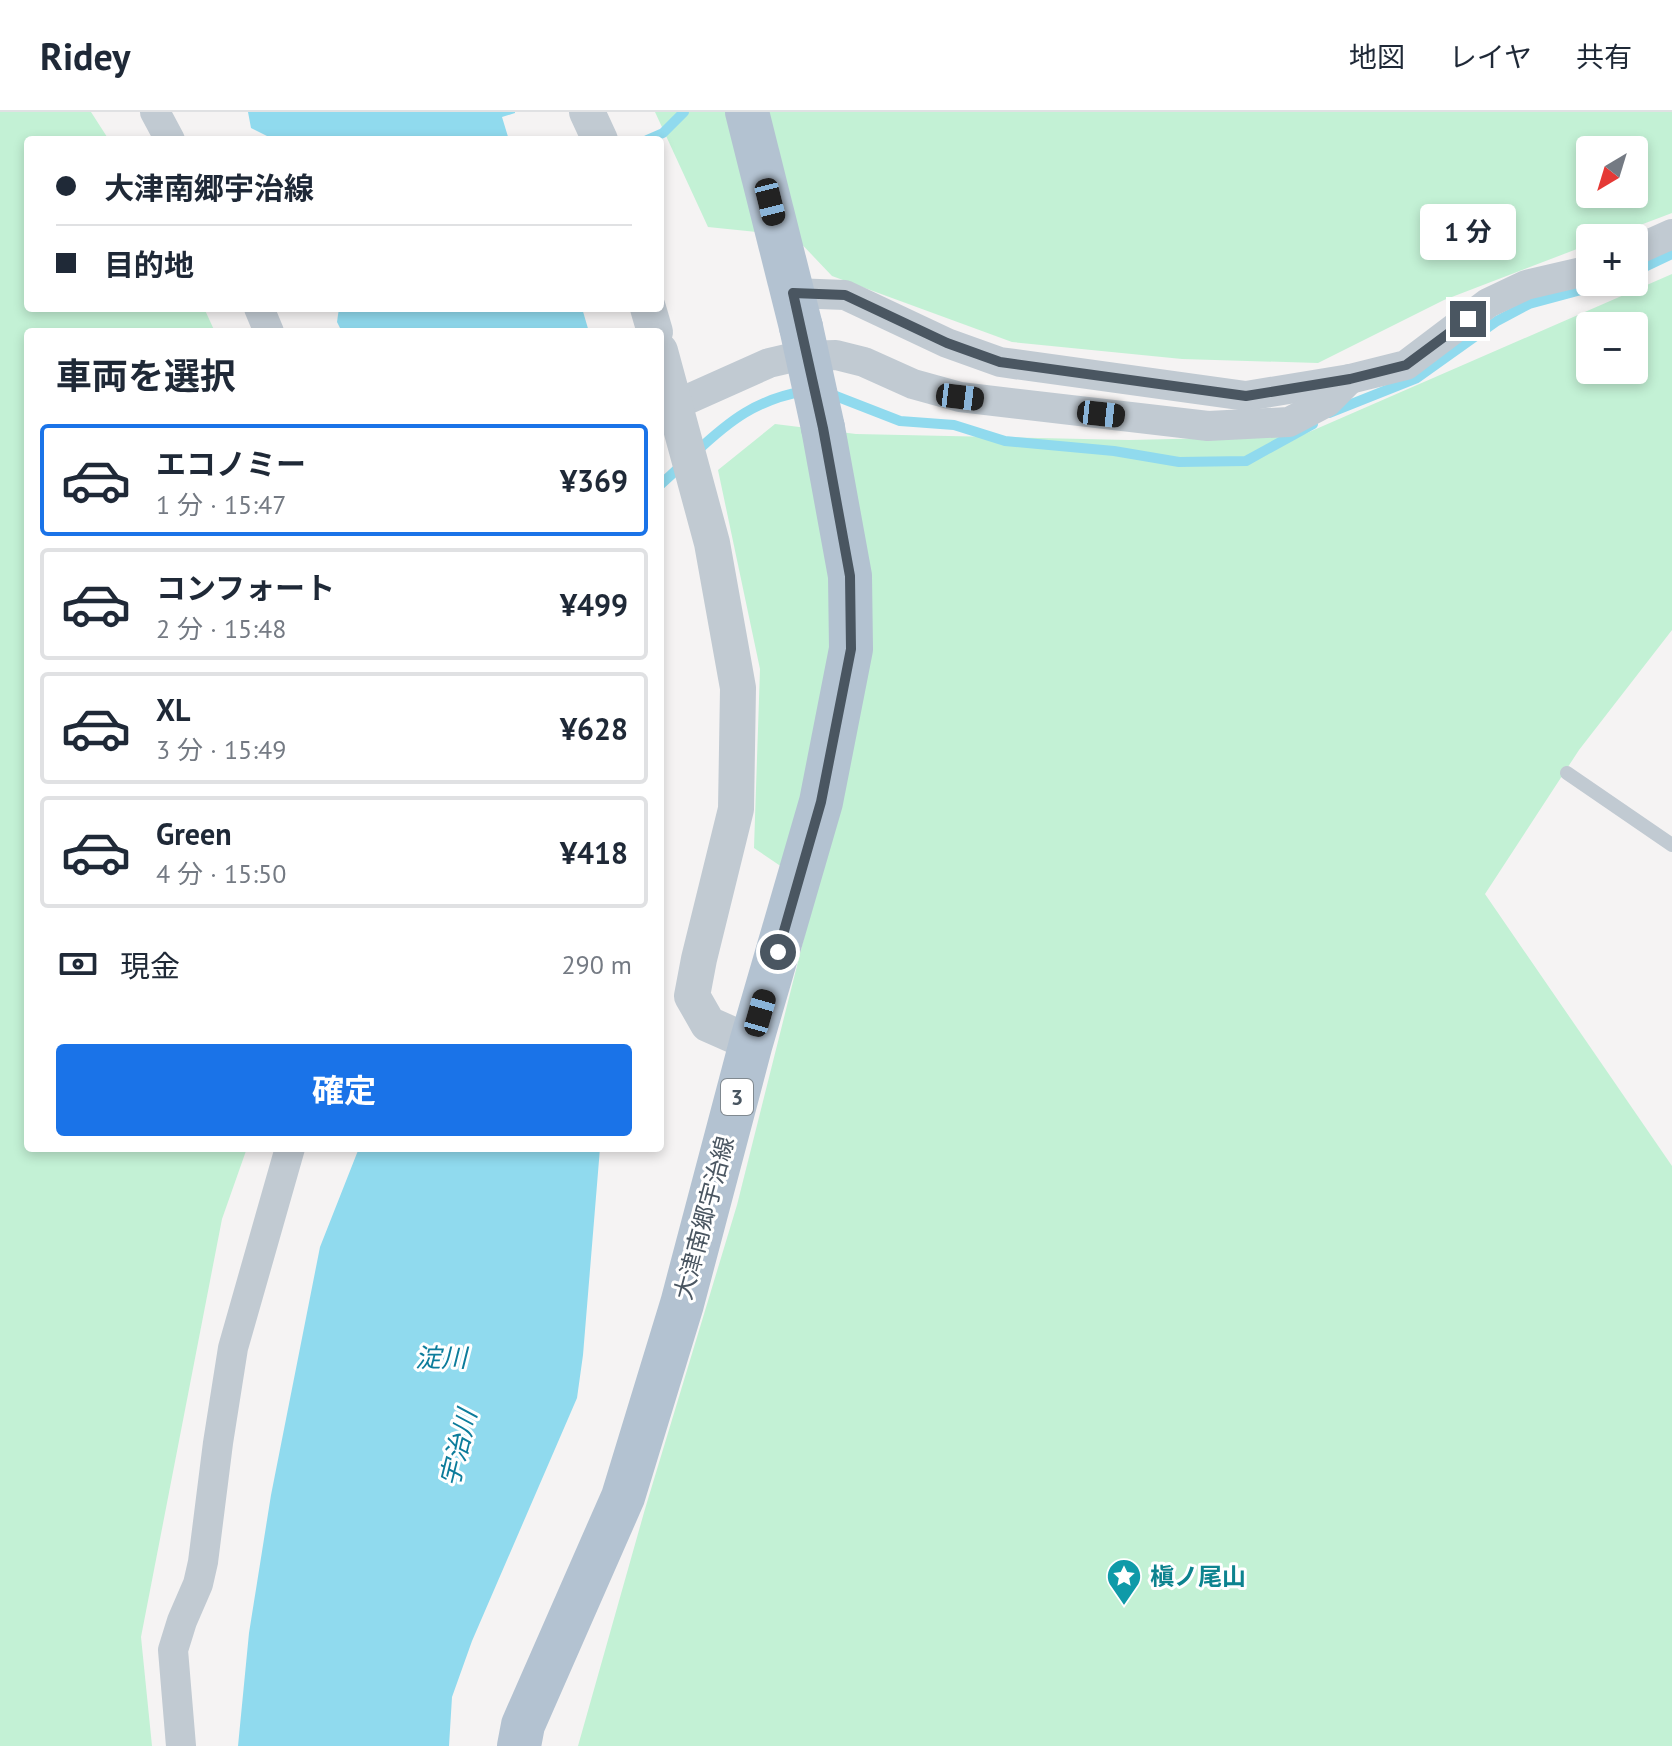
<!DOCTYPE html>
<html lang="ja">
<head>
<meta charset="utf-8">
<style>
  :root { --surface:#fff; --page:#f2f2f3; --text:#1f2937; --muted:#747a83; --line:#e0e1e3; --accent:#1a73e8 }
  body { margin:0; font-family:"PT Sans","Noto Sans JP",sans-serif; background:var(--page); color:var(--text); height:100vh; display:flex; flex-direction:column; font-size:30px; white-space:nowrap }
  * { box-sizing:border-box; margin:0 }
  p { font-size:26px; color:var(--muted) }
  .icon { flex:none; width:44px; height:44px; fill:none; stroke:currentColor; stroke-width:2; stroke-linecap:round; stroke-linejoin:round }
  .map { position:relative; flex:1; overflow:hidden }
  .drawer { position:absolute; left:24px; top:216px; width:640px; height:824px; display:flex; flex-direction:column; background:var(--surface); border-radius:8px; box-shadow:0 4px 12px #0003 }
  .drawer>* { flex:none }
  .hud { position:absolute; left:24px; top:24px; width:640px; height:176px; border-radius:8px; box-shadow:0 4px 12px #0003; display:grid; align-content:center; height:176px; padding:0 32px; background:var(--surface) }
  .needle { width:52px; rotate:218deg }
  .fabs { position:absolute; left:1576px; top:24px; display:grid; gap:16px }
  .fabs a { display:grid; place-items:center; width:72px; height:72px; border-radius:8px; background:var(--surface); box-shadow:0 4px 12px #0003; font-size:40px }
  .end { position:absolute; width:36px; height:36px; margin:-18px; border:10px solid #4a5661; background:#fff; box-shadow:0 0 0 4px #fff }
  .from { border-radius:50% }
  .bubble { position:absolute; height:56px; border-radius:8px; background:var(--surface); box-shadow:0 4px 12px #0003; font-size:26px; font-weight:700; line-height:56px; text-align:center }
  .car { position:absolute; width:24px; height:48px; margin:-24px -12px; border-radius:10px; box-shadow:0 0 6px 2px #0007; background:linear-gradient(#222 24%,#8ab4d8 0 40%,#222 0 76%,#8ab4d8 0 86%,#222 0) }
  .hud b { display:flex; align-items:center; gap:28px; height:76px; font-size:30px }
  .hud b+b { border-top:2px solid var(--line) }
  .hud i { width:20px; height:20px; background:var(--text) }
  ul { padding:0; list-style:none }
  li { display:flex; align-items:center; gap:24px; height:112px; margin:0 16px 12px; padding:0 16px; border:4px solid var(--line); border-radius:8px }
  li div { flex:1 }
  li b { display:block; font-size:30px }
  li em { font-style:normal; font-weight:700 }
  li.current { border-color:var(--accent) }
  li>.icon { width:72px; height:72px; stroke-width:1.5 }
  h2 { padding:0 32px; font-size:36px; line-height:96px }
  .pay { display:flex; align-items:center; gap:20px; height:88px; padding:0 32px; font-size:30px }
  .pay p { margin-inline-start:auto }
  .cta { display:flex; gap:16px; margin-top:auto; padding:16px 32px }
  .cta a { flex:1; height:92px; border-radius:8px; background:var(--accent); color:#fff; font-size:32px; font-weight:700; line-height:92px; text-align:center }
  header { display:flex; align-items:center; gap:48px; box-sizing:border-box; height:112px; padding:0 40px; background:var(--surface); border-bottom:2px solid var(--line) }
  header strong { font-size:38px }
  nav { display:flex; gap:44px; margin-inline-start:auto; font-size:28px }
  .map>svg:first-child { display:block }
  .green { fill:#c3f1d5; fill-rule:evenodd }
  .water { fill:#90daee }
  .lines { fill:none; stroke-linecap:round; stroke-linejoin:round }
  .stream { stroke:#90daee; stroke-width:10 }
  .service { stroke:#c1cad2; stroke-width:14 }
  .minor { stroke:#c1cad2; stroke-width:30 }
  .tertiary { stroke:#c1cad2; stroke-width:36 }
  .primary { stroke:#b3c2d1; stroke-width:44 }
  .primary-bridge { stroke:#b3c2d1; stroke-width:44 }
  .route { stroke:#4a5661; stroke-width:10 }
  .labels { text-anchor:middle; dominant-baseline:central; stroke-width:6; stroke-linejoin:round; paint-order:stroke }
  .shield { fill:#fff; stroke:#808990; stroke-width:2 }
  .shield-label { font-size:22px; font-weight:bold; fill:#4a5661 }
  .street-label { font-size:24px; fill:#4a5661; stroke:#fff }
  .culture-label { font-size:24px; font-weight:bold; fill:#0d838f; stroke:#fff; text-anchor:start }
  .water-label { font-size:26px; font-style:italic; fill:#0c7c9b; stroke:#fff }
</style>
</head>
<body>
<header>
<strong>Ridey</strong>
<nav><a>地図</a><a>レイヤ</a><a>共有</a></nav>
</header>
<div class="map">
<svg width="1672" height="1634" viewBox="0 0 1672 1634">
  <rect width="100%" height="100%" fill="#f5f3f3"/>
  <!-- green -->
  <g class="green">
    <path d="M 0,0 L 91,0 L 109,28 L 28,28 L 28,196 L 204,196 L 215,220 L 28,220 L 28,1036 L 247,1036 L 222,1107 L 141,1525 L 152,1634 L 0,1634 Z"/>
    <path d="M 655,0 L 1672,0 L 1672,101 L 1606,126 L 1590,126 L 1590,132 L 1444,188 L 1318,251 L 1182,247 L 1012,230 L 832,164 L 794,124 L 708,115 ZM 1590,38 L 1634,38 L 1634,82 L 1590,82 Z"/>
    <path d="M 1672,162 L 1672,518 L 1579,638 L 1485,782 L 1672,1054 L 1672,1634 L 578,1634 L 645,1397 L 737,1093 L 816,778 L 754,736 L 760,557 L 718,358 L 775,312 L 856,322 L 1129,328 L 1300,324 ZM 1590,214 L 1634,214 L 1634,258 L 1590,258 Z"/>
  </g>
  <!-- water -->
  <g class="water">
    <path d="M 248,0 L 515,0 L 515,1 L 502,5 L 509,28 L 275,28 L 251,16 Z"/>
    <path d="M 339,196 L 582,196 L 589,220 L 342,220 L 337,210 Z"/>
    <path d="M 359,1036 L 600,1036 L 583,1243 L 577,1286 L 472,1529 L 452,1585 L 449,1634 L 238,1634 L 249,1521 L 271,1383 L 320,1135 Z"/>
  </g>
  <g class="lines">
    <!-- stream -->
    <g class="stream">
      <path d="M 647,28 L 663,21 L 684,0"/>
      <path d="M 1634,160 L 1672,142"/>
      <path d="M 828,281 L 900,309 L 954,313 L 1005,329 L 1114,339 L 1179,350 L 1246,349 L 1313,312"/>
      <path d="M 1329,301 L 1417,266 L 1497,209 L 1529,192 L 1611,170"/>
      <path d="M 695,341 C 730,308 756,288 804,279"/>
      <path d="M 660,373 L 683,352"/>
    </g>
    <!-- service -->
    <path class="service" d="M 1567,661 L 1672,733"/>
    <!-- minor -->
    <g class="minor">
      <path d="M 155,0 L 170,28"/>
      <path d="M 1634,139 L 1672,122"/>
      <path d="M 793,181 L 845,183 L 947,231 L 1000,250 L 1246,284 L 1350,267 L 1406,253 L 1488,191 L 1526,173 L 1590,158"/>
      <path d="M 259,196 L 269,220"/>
      <path d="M 675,293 L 769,251 L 799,244 L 836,243 L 864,250 L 913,272 L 960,285 L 1208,314 L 1289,310 L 1327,290 L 1350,267"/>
      <path d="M 181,1634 L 173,1538 L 182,1509 L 198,1472 L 203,1450 L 218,1331 L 233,1236 L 290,1036"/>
    </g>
    <!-- tertiary -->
    <g class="tertiary">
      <path d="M 587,0 L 600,28"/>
      <path d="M 648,196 L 655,220"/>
      <path d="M 660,239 L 712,431 L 738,576 L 736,697 L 699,847 L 692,884 L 708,912 L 751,931"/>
    </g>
    <!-- primary -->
    <g class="primary">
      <path d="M 747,0 L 801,215"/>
      <path d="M 519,1634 L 523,1613 L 623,1385 L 682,1192 L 751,931 L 821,690 L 851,537 L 850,464 L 823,316"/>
    </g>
    <!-- primary-bridge -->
    <path class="primary-bridge" d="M 801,215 L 823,316"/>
  </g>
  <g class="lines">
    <!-- route -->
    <path class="route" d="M 778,840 L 821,690 L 851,537 L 850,464 L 823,316 L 793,181 L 845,183 L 947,231 L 1000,250 L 1246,284 L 1350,267 L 1406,253 L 1468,207"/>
  </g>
  <!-- icons -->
  <defs>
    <g id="sight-pin" transform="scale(1.8)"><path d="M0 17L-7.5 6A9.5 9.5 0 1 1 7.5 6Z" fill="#0f9aa8" stroke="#fff"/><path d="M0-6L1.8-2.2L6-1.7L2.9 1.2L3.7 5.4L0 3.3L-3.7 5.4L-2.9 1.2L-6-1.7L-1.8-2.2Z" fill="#fff"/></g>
  </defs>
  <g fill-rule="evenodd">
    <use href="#sight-pin" x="1124" y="1464"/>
  </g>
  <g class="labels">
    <!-- shield labels -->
    <rect class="shield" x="721" y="967" width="32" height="36" rx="6"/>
    <g class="shield-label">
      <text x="737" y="985">3</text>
    </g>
    <!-- street labels -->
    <g class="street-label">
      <text transform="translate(704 1106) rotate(-75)">大津南郷宇治線</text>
    </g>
    <!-- culture labels -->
    <g class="culture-label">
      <text x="1150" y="1464">槇ノ尾山</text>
    </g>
    <!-- water labels -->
    <g class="water-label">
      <text x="441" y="1245">淀川</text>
      <text transform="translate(458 1336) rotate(-76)">宇治川</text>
    </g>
  </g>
</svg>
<div class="fabs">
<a><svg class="needle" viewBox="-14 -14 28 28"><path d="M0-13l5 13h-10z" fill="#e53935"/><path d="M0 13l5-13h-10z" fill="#747a83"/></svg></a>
<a>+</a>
<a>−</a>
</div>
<i class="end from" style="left:778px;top:840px"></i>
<i class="end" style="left:1468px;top:207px"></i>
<div class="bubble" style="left:1420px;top:92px;width:96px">1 分</div>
<i class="car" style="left:770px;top:90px;rotate:166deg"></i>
<i class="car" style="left:960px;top:285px;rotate:97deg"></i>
<i class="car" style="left:1101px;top:302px;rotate:96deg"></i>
<i class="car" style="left:760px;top:901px;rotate:16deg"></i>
<div class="hud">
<b><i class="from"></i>大津南郷宇治線</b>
<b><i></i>目的地</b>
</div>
<section class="drawer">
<h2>車両を選択</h2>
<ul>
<li class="current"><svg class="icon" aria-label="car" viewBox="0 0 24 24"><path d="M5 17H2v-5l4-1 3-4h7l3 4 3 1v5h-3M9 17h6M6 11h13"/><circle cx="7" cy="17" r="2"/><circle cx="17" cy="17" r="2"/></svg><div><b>エコノミー</b><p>1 分 · 15:47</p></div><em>¥369</em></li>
<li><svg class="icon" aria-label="car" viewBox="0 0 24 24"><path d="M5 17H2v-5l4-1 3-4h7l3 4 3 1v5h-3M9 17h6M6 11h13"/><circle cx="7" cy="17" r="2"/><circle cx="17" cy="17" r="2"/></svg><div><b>コンフォート</b><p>2 分 · 15:48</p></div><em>¥499</em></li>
<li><svg class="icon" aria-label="car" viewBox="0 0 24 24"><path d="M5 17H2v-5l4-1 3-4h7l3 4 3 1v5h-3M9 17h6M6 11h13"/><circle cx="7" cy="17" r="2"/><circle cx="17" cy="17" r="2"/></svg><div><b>XL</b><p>3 分 · 15:49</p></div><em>¥628</em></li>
<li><svg class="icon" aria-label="car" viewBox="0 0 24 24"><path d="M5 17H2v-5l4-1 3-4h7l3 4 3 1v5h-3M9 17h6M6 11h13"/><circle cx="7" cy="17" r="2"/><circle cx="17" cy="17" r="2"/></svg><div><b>Green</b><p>4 分 · 15:50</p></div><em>¥418</em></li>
</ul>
<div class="pay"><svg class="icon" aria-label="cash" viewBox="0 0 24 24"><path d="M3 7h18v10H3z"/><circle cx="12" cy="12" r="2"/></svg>現金<p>290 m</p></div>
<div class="cta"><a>確定</a></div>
</section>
</div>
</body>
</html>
